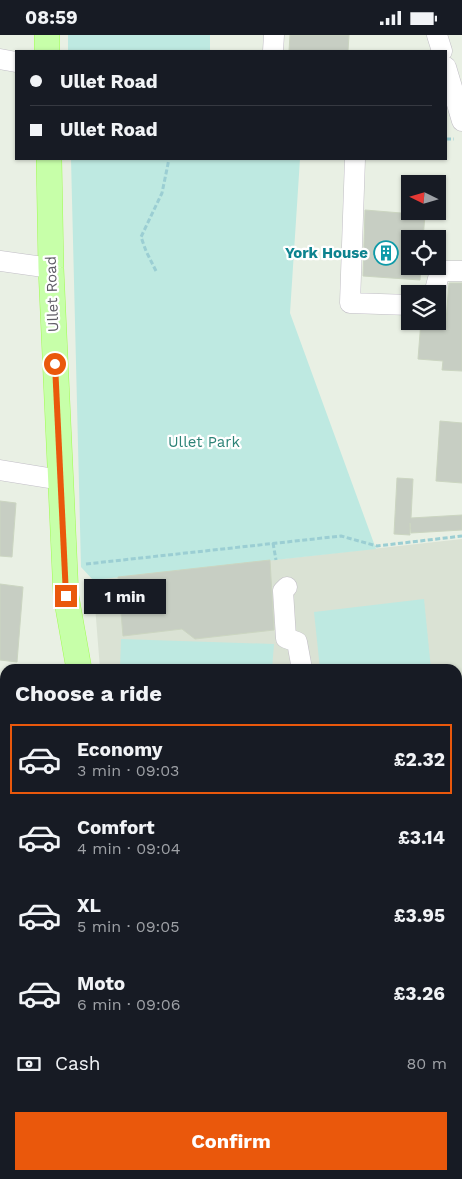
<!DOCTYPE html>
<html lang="en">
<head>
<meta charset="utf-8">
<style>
  :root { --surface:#171b24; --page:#20242c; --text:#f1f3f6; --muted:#9ea1a6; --line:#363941; --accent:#ea580c }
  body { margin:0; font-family:"Work Sans",sans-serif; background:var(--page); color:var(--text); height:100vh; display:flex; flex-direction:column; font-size:19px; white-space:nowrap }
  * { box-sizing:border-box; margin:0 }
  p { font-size:16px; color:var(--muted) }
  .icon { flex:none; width:28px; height:28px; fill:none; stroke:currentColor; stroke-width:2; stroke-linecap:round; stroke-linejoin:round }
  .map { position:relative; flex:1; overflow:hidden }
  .side { position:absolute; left:0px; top:629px; width:462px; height:516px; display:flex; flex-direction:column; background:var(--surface); border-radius:15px 15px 0 0; box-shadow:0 1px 4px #0004 }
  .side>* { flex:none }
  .hud { position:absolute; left:15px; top:15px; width:432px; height:110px; border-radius:0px; box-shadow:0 1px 4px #0004; display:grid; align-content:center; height:110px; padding:0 15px; background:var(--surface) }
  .needle { width:32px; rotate:275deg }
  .buttons { position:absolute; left:401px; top:140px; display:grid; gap:10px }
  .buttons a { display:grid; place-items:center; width:45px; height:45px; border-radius:0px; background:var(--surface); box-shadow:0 1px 4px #0004; font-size:25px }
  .end { position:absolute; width:22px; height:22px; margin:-11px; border:6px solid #ea580c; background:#fff; box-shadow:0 0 0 2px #fff }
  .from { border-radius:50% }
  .bubble { position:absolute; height:35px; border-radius:0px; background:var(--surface); box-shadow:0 1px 4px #0004; font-size:16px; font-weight:700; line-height:35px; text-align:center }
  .hud b { display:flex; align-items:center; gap:18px; height:48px; font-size:19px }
  .hud b+b { border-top:1px solid var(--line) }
  .hud i { width:12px; height:12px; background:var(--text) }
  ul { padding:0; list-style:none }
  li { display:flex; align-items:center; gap:15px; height:70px; margin:0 10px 8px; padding:0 5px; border:2px solid transparent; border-radius:0px }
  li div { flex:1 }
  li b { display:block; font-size:19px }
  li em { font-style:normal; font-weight:700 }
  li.on { border-color:var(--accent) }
  li>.icon { width:45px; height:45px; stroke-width:1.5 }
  h2 { padding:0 15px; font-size:22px; line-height:60px }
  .pay { display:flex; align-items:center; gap:12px; height:55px; padding:0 15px; font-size:19px }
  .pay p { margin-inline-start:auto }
  .action { display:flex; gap:10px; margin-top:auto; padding:10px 15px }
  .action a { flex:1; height:58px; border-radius:0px; background:var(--accent); color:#fff; font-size:20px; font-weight:700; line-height:58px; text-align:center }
  .status { display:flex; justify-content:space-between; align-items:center; height:35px; padding:0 25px; background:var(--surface); direction:ltr }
  .status svg { height:14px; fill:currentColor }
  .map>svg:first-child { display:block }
  .education { fill:#dae2d4 }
  .green { fill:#bee9e1 }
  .building { fill:#c7cec3; stroke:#cbd5c1 }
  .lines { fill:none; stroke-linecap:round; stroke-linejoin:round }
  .minor-casing { stroke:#c1bec6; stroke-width:21 }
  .major-casing { stroke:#a0fc50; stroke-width:26 }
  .path { stroke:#9bced3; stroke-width:3; stroke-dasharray:5 2.5; stroke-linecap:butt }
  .minor { stroke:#fff; stroke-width:20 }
  .major { stroke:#c7ffa9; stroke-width:25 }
  .route { stroke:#ea580c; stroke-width:6 }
  .labels { text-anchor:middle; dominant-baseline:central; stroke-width:4.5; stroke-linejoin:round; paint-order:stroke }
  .culture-label { font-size:15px; font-weight:bold; fill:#0d838f; stroke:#fff; text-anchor:end }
  .street-label { font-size:15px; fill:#5f5c66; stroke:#fff }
  .park-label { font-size:15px; fill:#2d8377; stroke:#fff }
</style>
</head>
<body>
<div class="status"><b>08:59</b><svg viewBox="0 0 49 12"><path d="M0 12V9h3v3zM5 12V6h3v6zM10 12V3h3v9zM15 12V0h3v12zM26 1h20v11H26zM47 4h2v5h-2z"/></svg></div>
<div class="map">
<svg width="462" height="1144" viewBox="0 0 462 1144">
  <rect width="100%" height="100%" fill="#e9f0e4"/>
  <!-- education -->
  <path class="education" d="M 462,504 L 462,950 L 458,951 L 458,634 L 100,634 L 93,545 Z"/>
  <!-- green -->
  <g class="green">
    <rect x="68" y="0" width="142" height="16"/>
    <path d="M 71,124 L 300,124 L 290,278 L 376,514 L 93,545 L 81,532 Z"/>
    <path d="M 424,564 L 431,634 L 320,634 L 314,577 Z"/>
    <path d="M 121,604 L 274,609 L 272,634 L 120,634 Z"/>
    <path d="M 462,1105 L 462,1144 L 439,1144 L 442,1140 L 458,1140 L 458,1120 L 461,1116 Z"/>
    <path d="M 184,1140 L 247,1140 L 247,1144 L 185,1144 Z"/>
  </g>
  <!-- building -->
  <g class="building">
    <path d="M 290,0 L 349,0 L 348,16 L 289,16 Z"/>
    <path d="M 365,175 L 425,180 L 423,204 L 410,204 L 410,231 L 421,231 L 420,245 L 363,241 Z"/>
    <path d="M 449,248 L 462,248 L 462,336 L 442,335 L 443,326 L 418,324 L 421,286 L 446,286 Z"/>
    <path d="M 440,386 L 462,388 L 462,448 L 436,446 Z"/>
    <path d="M 397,443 L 413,444 L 411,483 L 462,480 L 462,495 L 411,498 L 410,488 L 410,500 L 394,499 Z"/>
    <path d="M 0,466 L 16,468 L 12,522 L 0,521 Z"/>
    <path d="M 270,525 L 274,595 L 195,604 L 182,594 L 123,601 L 118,542 Z"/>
    <path d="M 0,549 L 23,552 L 17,627 L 0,625 Z"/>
  </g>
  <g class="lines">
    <!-- minor casing -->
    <g class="minor-casing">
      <g id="minor">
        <path d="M 437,0 L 442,16"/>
        <path d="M 273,16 L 274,0"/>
        <path d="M 0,24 L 16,27"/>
        <path d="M 446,32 L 462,86"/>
        <path d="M 355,124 L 350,268 L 410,270"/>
        <path d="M 0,226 L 51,233"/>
        <path d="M 434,259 L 440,236 L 462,236"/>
        <path d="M 0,435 L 61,445"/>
        <path d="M 287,552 L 283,556 L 286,603 L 297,607 L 302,634"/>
        <path d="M 458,655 L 459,653"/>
        <path d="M 0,664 L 5,665"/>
        <path d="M 0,895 L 5,896"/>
        <path d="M 458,989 L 462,990"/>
      </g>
    </g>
    <!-- major casing -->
    <g class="major-casing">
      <g id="major">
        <path d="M 47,0 L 47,16"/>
        <path d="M 49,124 L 51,233 L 66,561 L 79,634"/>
        <path d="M 164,1140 L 165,1144"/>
      </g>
    </g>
    <!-- path -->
    <g class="path">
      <path d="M 446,104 L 454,104"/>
      <path d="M 156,236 L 146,216 L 141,202 L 162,158 L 169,124"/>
      <path d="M 273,508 L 276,525"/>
      <path d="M 86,529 L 341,501 L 377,511 L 462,501"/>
    </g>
    <!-- minor -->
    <use href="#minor" class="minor"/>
    <!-- major -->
    <use href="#major" class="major"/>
  </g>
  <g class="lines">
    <!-- route -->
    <path class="route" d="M 55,329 L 66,561"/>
  </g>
  <!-- icons -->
  <defs>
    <g id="building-ring" transform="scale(1.25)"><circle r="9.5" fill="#fff" stroke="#0f9aa8" stroke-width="1.5"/><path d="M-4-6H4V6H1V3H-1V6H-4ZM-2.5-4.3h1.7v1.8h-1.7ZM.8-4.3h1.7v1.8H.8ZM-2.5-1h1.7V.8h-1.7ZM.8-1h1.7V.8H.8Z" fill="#0f9aa8"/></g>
  </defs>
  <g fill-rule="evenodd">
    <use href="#building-ring" x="386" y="218"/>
  </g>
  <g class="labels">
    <!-- culture labels -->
    <g class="culture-label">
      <text x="368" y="218">York House</text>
    </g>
    <!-- street labels -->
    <g class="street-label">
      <text transform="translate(52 259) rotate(-92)">Ullet Road</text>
    </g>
    <!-- park labels -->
    <g class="park-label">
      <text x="204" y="407">Ullet Park</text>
    </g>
  </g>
</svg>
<div class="buttons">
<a><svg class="needle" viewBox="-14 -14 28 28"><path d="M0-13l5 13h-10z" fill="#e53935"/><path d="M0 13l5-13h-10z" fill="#9ea1a6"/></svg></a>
<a><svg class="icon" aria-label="locate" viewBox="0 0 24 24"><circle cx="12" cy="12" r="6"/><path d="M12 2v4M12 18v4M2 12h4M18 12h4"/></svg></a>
<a><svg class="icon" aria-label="layers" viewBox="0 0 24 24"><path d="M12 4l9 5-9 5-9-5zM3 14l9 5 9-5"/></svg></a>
</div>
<i class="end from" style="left:55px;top:329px"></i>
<i class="end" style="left:66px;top:561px"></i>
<div class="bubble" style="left:84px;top:544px;width:82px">1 min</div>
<div class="hud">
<b><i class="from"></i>Ullet Road</b>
<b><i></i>Ullet Road</b>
</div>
<section class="side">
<h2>Choose a ride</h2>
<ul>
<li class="on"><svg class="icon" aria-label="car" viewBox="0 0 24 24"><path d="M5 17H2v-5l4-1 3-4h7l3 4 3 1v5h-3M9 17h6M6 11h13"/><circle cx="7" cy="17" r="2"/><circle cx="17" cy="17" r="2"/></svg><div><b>Economy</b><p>3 min · 09:03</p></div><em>£2.32</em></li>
<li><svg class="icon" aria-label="car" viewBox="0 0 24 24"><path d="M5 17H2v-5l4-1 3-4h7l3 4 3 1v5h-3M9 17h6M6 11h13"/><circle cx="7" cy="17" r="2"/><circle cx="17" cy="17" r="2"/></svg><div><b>Comfort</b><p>4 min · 09:04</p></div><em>£3.14</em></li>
<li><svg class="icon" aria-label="car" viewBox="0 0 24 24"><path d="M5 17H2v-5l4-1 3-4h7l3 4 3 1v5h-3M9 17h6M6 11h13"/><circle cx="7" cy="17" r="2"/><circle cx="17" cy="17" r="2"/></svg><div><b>XL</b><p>5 min · 09:05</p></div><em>£3.95</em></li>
<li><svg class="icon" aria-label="car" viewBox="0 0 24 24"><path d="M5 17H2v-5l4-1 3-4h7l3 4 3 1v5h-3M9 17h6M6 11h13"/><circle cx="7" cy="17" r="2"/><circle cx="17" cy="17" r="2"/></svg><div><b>Moto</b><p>6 min · 09:06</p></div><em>£3.26</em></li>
</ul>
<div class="pay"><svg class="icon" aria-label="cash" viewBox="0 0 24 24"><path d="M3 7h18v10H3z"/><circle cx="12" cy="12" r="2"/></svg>Cash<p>80 m</p></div>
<div class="action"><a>Confirm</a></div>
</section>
</div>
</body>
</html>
